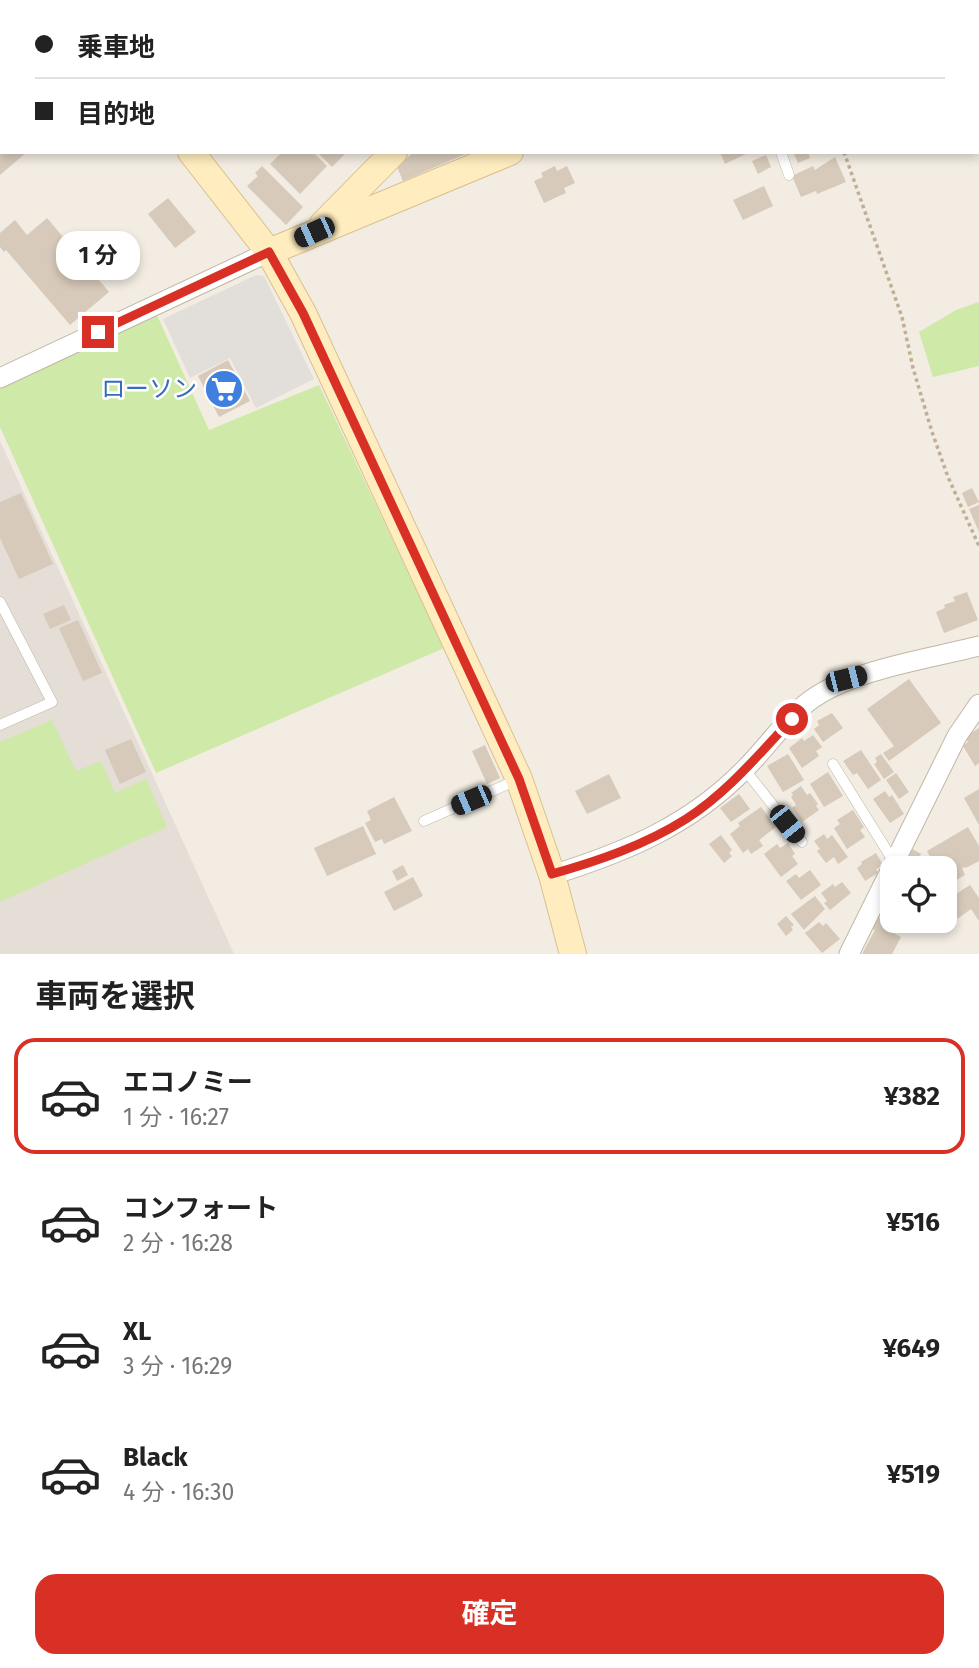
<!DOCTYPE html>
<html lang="ja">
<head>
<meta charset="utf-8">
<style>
  :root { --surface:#fff; --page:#f6f6f6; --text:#222; --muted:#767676; --line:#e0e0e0; --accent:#d93025 }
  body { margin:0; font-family:"Fira Sans","Noto Sans JP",sans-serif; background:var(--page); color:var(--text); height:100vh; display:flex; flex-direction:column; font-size:26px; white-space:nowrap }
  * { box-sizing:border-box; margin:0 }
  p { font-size:23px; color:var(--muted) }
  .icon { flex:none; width:38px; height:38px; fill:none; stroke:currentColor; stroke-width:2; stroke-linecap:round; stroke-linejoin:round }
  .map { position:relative; height:954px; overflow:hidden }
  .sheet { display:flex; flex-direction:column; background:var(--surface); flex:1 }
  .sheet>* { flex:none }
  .guide { position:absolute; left:0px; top:0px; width:980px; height:154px; box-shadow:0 4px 10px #0003; display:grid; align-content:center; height:154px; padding:0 35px; background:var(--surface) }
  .fabs { position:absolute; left:880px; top:856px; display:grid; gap:14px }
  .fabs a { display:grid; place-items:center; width:77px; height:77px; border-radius:14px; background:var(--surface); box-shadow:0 4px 10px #0003; font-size:35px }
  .end { position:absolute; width:32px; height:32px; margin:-16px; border:9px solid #d93025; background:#fff; box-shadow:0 0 0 4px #fff }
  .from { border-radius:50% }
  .bubble { position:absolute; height:49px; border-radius:21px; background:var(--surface); box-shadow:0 4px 10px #0003; font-size:23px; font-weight:700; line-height:49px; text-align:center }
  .car { position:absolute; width:21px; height:42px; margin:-21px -10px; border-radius:9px; box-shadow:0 0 5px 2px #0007; background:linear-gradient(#222 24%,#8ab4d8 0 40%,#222 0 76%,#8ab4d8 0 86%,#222 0) }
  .guide b { display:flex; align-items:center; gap:24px; height:66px; font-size:26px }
  .guide b+b { border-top:2px solid var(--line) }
  .guide i { width:18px; height:18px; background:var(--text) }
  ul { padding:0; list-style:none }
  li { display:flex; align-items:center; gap:21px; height:116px; margin:0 14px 10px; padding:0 21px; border:4px solid transparent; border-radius:21px }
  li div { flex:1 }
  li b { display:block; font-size:26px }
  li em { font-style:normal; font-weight:700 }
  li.on { border-color:var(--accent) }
  li>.icon { width:63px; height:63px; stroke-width:1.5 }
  h2 { padding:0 35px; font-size:32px; line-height:84px }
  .primary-button { display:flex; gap:14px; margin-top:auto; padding:14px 35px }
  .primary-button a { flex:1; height:80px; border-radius:21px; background:var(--accent); color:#fff; font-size:28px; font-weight:700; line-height:80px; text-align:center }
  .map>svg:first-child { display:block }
  .industrial { fill:#e4ded7 }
  .green { fill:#cfe9a8 }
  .parking { fill:#e2dfdb }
  .building { fill:#d7caba }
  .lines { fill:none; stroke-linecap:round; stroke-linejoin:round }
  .lane-casing { stroke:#c1b7a7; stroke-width:11 }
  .street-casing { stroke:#c1b7a7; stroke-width:21 }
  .secondary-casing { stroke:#d8c191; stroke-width:28 }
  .path { stroke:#c0af95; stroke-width:3.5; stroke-dasharray:3.5 3.5; stroke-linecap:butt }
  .lane { stroke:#fff; stroke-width:10 }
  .street { stroke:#fff; stroke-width:19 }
  .secondary { stroke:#ffedbf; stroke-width:26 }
  .route { stroke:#d93025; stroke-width:9 }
  .labels { text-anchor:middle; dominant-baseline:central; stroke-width:5; stroke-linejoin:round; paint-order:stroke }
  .shop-label { font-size:24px; fill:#366cbe; stroke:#fff; text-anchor:end }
</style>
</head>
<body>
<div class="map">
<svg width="979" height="954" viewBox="0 0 979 954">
  <rect width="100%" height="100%" fill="#f2ece2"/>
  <!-- industrial -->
  <path class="industrial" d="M 0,441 L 155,780 L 234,954 L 0,954 Z"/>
  <!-- green -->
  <g class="green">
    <path d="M 979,302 L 979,366 L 933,377 L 919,332 L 956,310 Z"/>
    <path d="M 156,313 L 209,430 L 319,385 L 444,648 L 156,773 L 0,427 L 0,384 Z"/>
    <path d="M 52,720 L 76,771 L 101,761 L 115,793 L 146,779 L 167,827 L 0,902 L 0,742 Z"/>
  </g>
  <!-- parking -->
  <path class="parking" d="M 256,275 L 264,276 L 314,379 L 256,408 L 230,358 L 190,378 L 163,319 Z"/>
  <!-- building -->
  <g class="building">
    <path d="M 0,152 L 27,152 L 0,175 Z"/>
    <path d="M 282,152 L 313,152 L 327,166 L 300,194 L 270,164 Z"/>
    <path d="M 317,152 L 347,152 L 332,167 Z"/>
    <path d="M 414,152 L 470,152 L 403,181 L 397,167 Z"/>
    <path d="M 720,152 L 750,152 L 725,164 Z"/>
    <path d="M 793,152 L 808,152 L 810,158 L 798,163 Z"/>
    <path d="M 766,155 L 771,167 L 758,174 L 752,161 Z"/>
    <path d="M 835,157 L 846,182 L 817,194 L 816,191 L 801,197 L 792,176 L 813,166 L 815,170 Z"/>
    <path d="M 262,166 L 303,207 L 286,225 L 247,186 L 258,176 L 255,173 Z"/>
    <path d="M 555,166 L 557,171 L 567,166 L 575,183 L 564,188 L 566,193 L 544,203 L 534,181 L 543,177 L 541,173 Z"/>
    <path d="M 764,186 L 773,206 L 743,220 L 733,200 Z"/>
    <path d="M 168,198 L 196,232 L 175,248 L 148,214 Z"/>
    <path d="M 47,218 L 109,292 L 70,325 L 6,250 L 4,252 L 0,247 L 0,233 L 15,220 L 27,235 Z"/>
    <path d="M 228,360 L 250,401 L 219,417 L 198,376 Z"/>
    <path d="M 972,488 L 979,502 L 968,507 L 962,493 Z"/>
    <path d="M 21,493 L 53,564 L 19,579 L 0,538 L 0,502 Z"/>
    <path d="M 979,505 L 979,532 L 969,509 Z"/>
    <path d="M 967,592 L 978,620 L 944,633 L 936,612 L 945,608 L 944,605 L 955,601 L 953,597 Z"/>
    <path d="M 64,605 L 71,620 L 50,629 L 43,614 Z"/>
    <path d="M 78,620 L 102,673 L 83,681 L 59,628 Z"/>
    <path d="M 909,679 L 941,723 L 889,761 L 883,753 L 894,746 L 867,709 Z"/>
    <path d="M 832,713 L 843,728 L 823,742 L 814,729 L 819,725 L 817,721 Z"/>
    <path d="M 979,728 L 979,763 L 975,766 L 963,746 L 968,742 L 965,737 Z"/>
    <path d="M 813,735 L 822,747 L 816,751 L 819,756 L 802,768 L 789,748 L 802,738 L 804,741 Z"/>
    <path d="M 131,739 L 146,772 L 120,784 L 105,750 Z"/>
    <path d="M 485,745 L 500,778 L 487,784 L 472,751 Z"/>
    <path d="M 861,750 L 881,780 L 868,789 L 857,773 L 853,775 L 843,761 Z"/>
    <path d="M 788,754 L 804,780 L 783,792 L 767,766 Z"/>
    <path d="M 881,754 L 894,772 L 884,779 L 874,764 L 877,762 L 875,758 Z"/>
    <path d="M 828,772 L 843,796 L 824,807 L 810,784 Z"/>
    <path d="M 896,773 L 909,792 L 899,799 L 886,780 Z"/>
    <path d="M 609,774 L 621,798 L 587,814 L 575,791 Z"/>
    <path d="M 801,786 L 807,795 L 810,793 L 818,804 L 816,806 L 819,810 L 802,822 L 792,808 L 796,805 L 791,797 L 793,795 L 791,793 Z"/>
    <path d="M 979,789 L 979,825 L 964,798 Z"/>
    <path d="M 885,791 L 889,797 L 892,795 L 904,814 L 890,823 L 873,799 Z"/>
    <path d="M 739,794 L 750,809 L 731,822 L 720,808 Z"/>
    <path d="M 394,797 L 412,831 L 384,844 L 382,839 L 375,842 L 365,823 L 371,820 L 367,811 Z"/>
    <path d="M 761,807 L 776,827 L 759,840 L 763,846 L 751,854 L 748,849 L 743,853 L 730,834 L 740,826 L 738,823 Z"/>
    <path d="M 853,810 L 864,827 L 860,830 L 865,837 L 847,849 L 834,828 L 840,824 L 837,820 Z"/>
    <path d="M 363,826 L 376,854 L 327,876 L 314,848 Z"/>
    <path d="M 968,827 L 979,846 L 979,861 L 968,867 L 962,868 L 965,875 L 946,886 L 945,868 L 936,868 L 927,851 Z"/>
    <path d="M 824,834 L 827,839 L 832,835 L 848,857 L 838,864 L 834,857 L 826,863 L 817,851 L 820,849 L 814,841 Z"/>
    <path d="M 721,835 L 732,850 L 729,853 L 732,856 L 724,863 L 709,844 Z"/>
    <path d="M 788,843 L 795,854 L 792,856 L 798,864 L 781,877 L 764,854 L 777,844 L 780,848 Z"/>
    <path d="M 911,848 L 921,854 L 912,868 L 903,864 Z"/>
    <path d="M 876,853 L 883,865 L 876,869 L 878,873 L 865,881 L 857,868 L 862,864 L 861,862 Z"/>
    <path d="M 920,861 L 929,866 L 927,868 L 916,868 Z"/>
    <path d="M 403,865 L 408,875 L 397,881 L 392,871 Z"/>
    <path d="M 810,870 L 821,885 L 801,900 L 786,881 L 796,874 L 799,878 Z"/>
    <path d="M 413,877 L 423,896 L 394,911 L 384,892 Z"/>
    <path d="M 842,882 L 851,893 L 830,910 L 824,903 L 827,901 L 821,893 L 833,884 L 835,887 Z"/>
    <path d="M 970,885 L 979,898 L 979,921 L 971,909 L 957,919 L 945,901 Z"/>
    <path d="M 815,896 L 825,909 L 804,930 L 791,914 Z"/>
    <path d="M 786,916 L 794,925 L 791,927 L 793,930 L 786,936 L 777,924 Z"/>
    <path d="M 877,916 L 883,920 L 881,922 L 885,924 L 883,928 L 901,937 L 892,954 L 862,954 L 875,930 L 871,928 Z"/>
    <path d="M 819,922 L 823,926 L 826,923 L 840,939 L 822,953 L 805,933 Z"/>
  </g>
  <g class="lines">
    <!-- lane casing -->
    <g class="lane-casing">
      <g id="lane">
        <path d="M 781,152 L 789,175"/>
        <path d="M 0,602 L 52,702 L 0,725"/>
        <path d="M 833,764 L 894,862"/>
        <path d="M 745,770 L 802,842"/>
        <path d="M 424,821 L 519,779"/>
      </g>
    </g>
    <!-- street casing -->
    <g class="street-casing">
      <g id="street">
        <path d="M 672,0 L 674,2"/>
        <path d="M 91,2 L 93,0"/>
        <path d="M 0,82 L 2,80"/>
        <path d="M 0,378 L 269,252"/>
        <path d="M 552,875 C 626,852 691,825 746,768 C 766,748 786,719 808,702 C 849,670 928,659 979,646"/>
        <path d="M 849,954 L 957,736 L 979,704"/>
      </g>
    </g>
    <!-- secondary casing -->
    <g class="secondary-casing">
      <g id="secondary">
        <path d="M 60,0 L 61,2"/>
        <path d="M 544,2 L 545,0"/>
        <path d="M 874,2 L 878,0"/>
        <path d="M 191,152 L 269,252 L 303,313 L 519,779 L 552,875 L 573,954"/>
        <path d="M 323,224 L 394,152"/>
        <path d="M 269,252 L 510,152"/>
      </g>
    </g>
    <!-- path -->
    <path class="path" d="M 844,152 L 902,317 L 913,368 L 932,432 L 948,477 L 979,546"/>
    <!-- lane -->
    <use href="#lane" class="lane"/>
    <!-- street -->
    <use href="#street" class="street"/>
    <!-- secondary -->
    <use href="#secondary" class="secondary"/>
  </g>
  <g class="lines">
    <!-- route -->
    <path class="route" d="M 98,332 L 269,252 L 303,313 L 519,779 L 552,874 C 598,861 645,845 686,819 C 727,793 759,754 792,719"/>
  </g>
  <!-- icons -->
  <defs>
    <g id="supermarket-disc" transform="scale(2.0125)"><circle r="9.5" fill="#3f7fe0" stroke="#fff"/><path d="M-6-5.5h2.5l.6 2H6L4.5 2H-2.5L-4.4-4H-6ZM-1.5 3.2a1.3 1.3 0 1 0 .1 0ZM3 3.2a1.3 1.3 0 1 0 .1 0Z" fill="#fff"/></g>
  </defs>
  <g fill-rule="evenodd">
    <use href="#supermarket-disc" x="224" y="389"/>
  </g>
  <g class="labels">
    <!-- shop labels -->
    <g class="shop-label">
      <text x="197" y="389">ローソン</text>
    </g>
  </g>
</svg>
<div class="fabs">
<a><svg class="icon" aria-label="locate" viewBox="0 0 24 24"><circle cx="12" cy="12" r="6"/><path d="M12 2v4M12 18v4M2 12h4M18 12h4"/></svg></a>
</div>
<i class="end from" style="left:792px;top:719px"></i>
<i class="end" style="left:98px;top:332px"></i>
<div class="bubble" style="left:56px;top:231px;width:84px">1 分</div>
<i class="car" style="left:314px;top:232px;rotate:246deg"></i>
<i class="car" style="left:846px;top:679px;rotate:76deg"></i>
<i class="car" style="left:471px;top:800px;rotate:247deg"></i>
<i class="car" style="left:787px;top:824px;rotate:141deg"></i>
<div class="guide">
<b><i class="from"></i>乗車地</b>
<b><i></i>目的地</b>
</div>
</div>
<section class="sheet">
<h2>車両を選択</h2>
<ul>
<li class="on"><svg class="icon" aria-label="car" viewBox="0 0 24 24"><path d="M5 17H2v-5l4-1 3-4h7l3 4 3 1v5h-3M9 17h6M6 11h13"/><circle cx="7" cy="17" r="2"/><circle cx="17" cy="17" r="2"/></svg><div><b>エコノミー</b><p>1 分 · 16:27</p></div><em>¥382</em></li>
<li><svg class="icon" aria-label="car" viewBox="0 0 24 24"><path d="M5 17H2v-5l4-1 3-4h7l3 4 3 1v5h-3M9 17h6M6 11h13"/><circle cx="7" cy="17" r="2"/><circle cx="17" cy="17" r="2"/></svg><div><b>コンフォート</b><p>2 分 · 16:28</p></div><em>¥516</em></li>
<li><svg class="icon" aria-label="car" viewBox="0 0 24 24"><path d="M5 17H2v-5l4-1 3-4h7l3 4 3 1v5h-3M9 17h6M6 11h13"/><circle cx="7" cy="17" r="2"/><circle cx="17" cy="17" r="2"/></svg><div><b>XL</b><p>3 分 · 16:29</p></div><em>¥649</em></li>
<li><svg class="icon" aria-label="car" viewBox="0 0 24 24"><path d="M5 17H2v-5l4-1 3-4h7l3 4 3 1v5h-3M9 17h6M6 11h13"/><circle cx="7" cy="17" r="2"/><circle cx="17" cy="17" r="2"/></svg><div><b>Black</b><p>4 分 · 16:30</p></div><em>¥519</em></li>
</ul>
<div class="primary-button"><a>確定</a></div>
</section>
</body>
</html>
